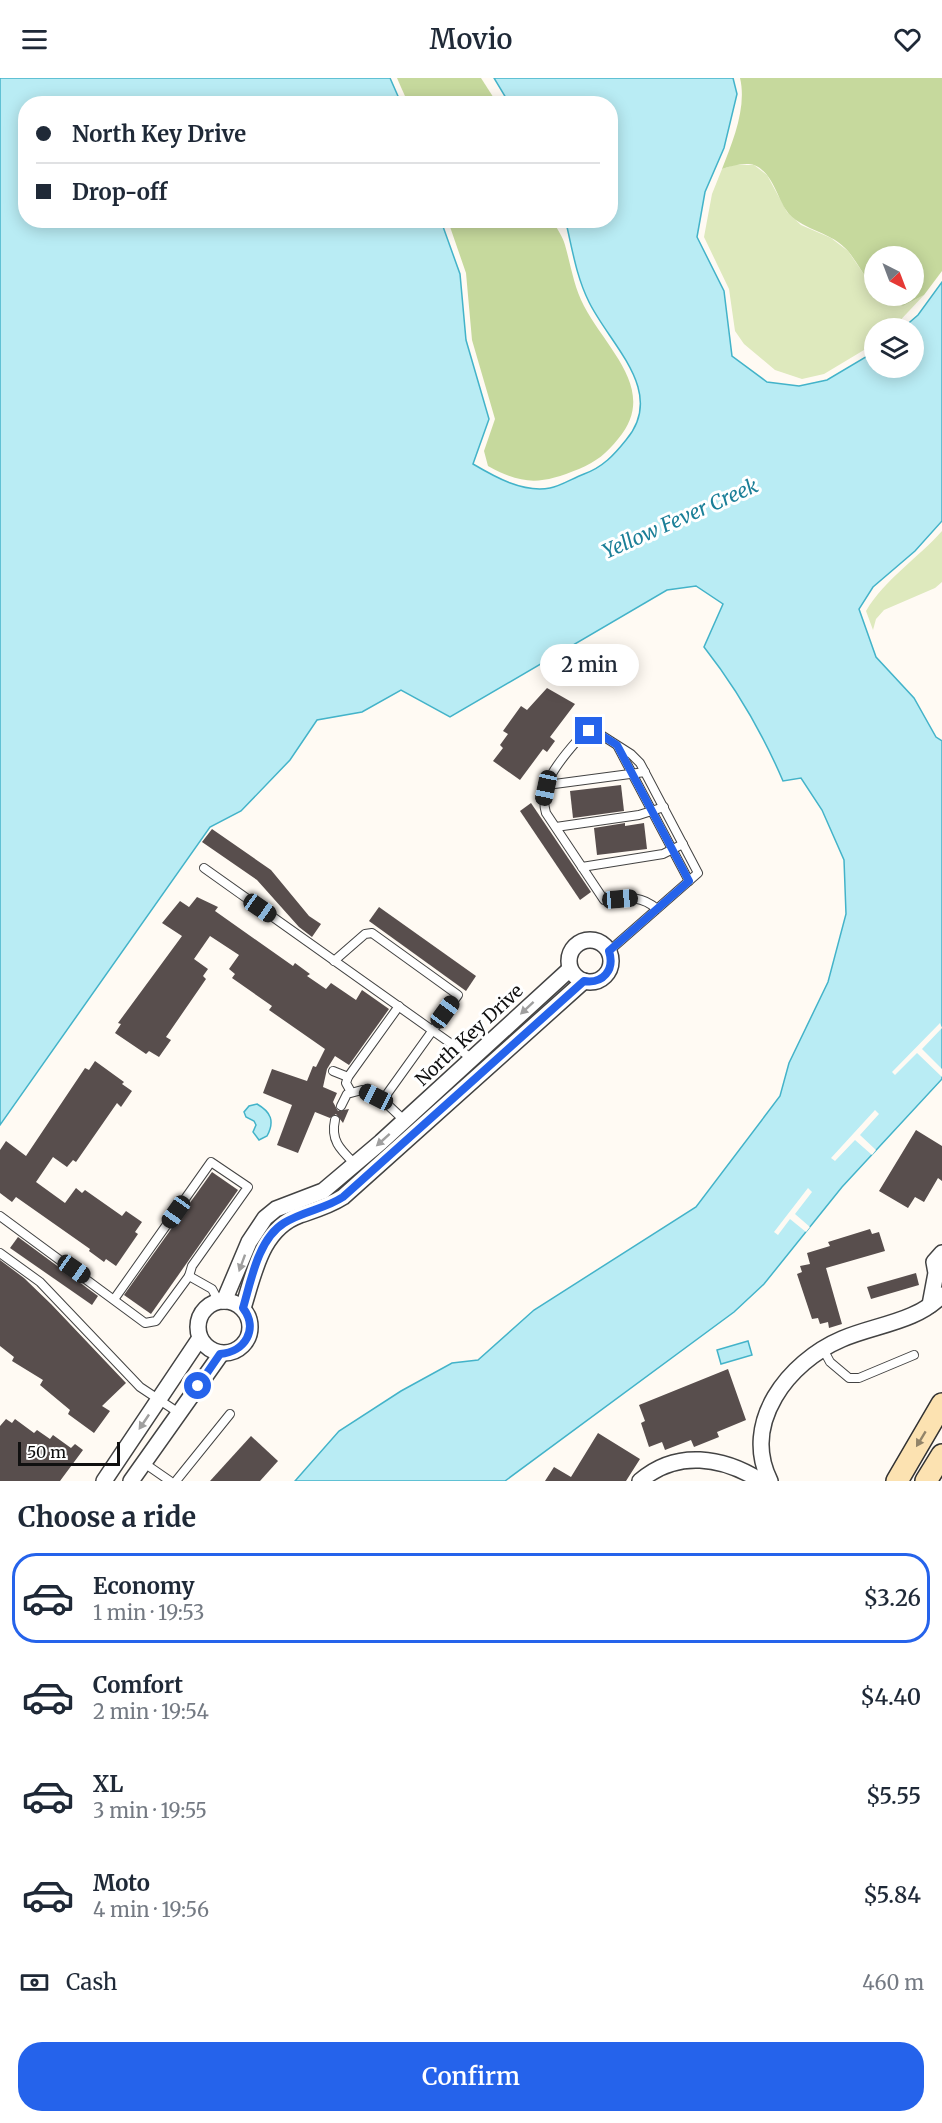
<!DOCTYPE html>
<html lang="en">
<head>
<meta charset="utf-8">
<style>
  :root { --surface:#fff; --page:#f2f2f3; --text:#1f2937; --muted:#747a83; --line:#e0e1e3; --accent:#2563eb }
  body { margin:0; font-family:Merriweather,serif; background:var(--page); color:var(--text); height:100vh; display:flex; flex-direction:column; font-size:22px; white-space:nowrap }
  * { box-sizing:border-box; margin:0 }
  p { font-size:20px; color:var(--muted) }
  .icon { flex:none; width:33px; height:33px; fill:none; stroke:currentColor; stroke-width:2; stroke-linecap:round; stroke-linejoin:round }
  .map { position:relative; height:1403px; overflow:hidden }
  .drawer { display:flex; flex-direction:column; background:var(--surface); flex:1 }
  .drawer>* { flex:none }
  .guide { position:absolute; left:18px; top:18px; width:600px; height:132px; border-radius:24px; box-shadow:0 3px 15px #0003; display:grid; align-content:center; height:132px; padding:0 18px; background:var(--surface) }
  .needle { width:39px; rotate:138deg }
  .fabs { position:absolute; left:864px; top:168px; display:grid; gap:12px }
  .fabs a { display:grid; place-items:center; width:60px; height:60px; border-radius:50%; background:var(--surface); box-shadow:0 3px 15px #0003; font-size:30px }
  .scale { position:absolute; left:18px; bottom:15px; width:102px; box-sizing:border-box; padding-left:6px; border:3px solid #101010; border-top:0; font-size:16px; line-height:21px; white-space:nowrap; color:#101010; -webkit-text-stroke:4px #fff; paint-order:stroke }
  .end { position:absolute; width:27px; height:27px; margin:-14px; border:8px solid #2563eb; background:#fff; box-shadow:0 0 0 3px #fff }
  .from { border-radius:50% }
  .bubble { position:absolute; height:42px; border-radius:21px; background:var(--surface); box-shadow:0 3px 15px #0003; font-size:20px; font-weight:600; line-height:42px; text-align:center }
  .car { position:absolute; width:18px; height:36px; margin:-18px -9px; border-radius:8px; box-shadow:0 0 4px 2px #0007; background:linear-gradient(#222 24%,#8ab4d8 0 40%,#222 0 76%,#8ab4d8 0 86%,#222 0) }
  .guide b { display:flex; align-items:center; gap:21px; height:57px; font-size:22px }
  .guide b+b { border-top:2px solid var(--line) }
  .guide i { width:15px; height:15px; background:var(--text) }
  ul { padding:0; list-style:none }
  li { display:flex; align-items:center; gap:18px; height:90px; margin:0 12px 9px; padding:0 6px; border:3px solid transparent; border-radius:24px }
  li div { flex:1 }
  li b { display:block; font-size:22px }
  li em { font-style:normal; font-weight:600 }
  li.active { border-color:var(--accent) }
  li>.icon { width:54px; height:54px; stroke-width:1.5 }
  h2 { padding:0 18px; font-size:27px; line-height:72px }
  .pay { display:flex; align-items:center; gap:15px; height:66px; padding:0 18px; font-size:22px }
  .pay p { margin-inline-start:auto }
  .primary-button { display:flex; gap:12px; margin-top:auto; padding:12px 18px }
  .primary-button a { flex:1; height:69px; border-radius:24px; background:var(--accent); color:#fff; font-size:24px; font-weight:600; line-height:69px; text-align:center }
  header { display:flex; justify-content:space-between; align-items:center; height:78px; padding:0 18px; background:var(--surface); font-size:27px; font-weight:600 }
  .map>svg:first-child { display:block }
  .green { fill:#dee9bd }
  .forest { fill:#c6d99d }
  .water { fill:#b9ecf4; stroke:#43b3c9; stroke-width:1.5 }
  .pier { fill:#fffaf3 }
  .building { fill:#584e4d }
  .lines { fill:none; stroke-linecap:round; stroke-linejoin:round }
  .lane-casing { stroke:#434343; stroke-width:10 }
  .street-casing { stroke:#434343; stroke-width:18 }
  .secondary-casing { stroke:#323232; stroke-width:24 }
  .lane { stroke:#fff; stroke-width:8 }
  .street { stroke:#fff; stroke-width:15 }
  .secondary { stroke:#fce2b1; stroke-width:21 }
  .oneway { fill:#9f9f9f }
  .oneway2 { fill:#928469 }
  .route { stroke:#2563eb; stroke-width:8 }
  .labels { text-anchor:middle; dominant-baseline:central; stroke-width:6; stroke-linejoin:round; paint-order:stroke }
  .street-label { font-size:18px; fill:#101010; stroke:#fff }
  .water-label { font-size:20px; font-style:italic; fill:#1b7f98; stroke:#fff }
</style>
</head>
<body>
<header><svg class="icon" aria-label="menu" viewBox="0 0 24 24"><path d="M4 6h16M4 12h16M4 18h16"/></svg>Movio<svg class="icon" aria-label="heart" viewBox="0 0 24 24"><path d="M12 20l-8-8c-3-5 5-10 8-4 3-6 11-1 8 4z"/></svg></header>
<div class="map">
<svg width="942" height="1403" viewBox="0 0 942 1403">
  <rect width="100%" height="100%" fill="#fffaf3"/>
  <!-- green -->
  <g class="green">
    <path d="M 734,87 L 754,87 L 767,97 L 787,134 L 801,147 L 831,160 L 848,173 L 874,211 L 874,218 L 903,228 L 924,217 L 893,250 L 874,250 L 874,266 L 824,296 L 802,301 L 775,292 L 744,266 L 735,253 L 729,211 L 704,159 L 712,116 L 722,91 Z"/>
    <path d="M 942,453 L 942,504 L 935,510 L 884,532 L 876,541 L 873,552 L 866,533 C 885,501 918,480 942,453 Z"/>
  </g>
  <!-- forest -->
  <g class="forest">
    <path d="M 397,0 L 481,0 L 497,25 L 408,25 Z"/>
    <path d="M 740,0 L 942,0 L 942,193 L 924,217 L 903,228 L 880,218 L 914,218 L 914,178 L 874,178 L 874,211 C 865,199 857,184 848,173 C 832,154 805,153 789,136 C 777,122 774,95 754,87 C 746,84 730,88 722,91 C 733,63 747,29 740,0 Z"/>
    <path d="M 448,143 L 553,143 C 557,151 563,159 565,167 C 571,188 574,209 584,228 C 607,272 659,313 618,361 C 607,375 596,384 579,391 C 542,406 524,408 488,388 L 484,373 L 495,341 L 472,262 L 466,195 Z"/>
  </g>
  <!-- water -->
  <g class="water">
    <path d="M 0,0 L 390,0 L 401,25 L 26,26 L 26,142 L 441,143 L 460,196 L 466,262 L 489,341 L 473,386 C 495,399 523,415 550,410 C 561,408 573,400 584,396 C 603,389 614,377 626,362 C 667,314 610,267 589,224 C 577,200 573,175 567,149 L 570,143 L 610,142 L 610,26 L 509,25 L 494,0 L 733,0 L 737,16 L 724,70 L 705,114 L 697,159 L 724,213 L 732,278 L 767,304 L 799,308 L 827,302 L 874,274 L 874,290 L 914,290 L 914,250 L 903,250 L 918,237 L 942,204 L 942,443 L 915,473 L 873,509 L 859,531 L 876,579 L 914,620 L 936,659 L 942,663 L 942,1001 L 842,1109 L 764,1206 L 734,1234 L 505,1403 L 295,1403 L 339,1353 L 401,1313 L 452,1285 L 478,1282 L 534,1232 L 696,1129 L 780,1018 L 789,985 L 828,904 L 846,836 L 844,782 L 822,732 L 801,700 L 783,703 C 762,654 737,611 704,569 L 723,526 L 696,508 L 667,512 L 450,639 L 401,612 L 362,634 L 317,642 L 290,682 L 241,733 L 210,749 L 0,1047 Z"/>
    <path d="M 257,1026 C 271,1034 275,1043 267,1058 L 259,1062 L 253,1054 L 256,1047 L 254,1043 L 246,1039 L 244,1034 L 249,1028 Z"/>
    <path d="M 748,1263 L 752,1277 L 721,1286 L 717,1272 Z"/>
  </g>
  <!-- pier -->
  <g class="pier">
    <path d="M 940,945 L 942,950 L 922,971 L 942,991 L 942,999 L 917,975 L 895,997 L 892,994 Z"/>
    <path d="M 875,1032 L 879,1036 L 860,1057 L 876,1072 L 872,1077 L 855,1062 L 835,1083 L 831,1080 Z"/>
    <path d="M 808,1110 L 812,1114 L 795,1136 L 810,1149 L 806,1154 L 790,1141 L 778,1157 L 774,1154 Z"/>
  </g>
  <!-- building -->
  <g class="building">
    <path d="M 547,610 L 575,626 L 550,659 L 555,663 L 547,674 L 543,671 L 520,702 L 493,683 L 503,670 L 500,667 L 508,656 L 503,653 L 521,628 L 527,632 Z"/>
    <path d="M 621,707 L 624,733 L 573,740 L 570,713 Z"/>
    <path d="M 531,725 L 591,814 L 580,822 L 520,733 Z"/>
    <path d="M 625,745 L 625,748 L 644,745 L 647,771 L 597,777 L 594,750 Z"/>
    <path d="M 212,751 L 271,792 L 309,838 L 321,846 L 312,859 L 299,849 L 257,802 L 202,764 Z"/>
    <path d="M 197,819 L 218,829 L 215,833 L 293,888 L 295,885 L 310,896 L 307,898 L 326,911 L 331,905 L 356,922 L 362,912 L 389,931 L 349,987 L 335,978 L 327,991 L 323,1009 L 337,1015 L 333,1024 L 338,1033 L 349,1031 L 343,1045 L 336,1036 L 330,1040 L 315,1034 L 298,1075 L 277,1067 L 292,1027 L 263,1015 L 272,991 L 307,1003 L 313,988 L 316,989 L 325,971 L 269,932 L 272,928 L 232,900 L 235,896 L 229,891 L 239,877 L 210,858 L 194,881 L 208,891 L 203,898 L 206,901 L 166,959 L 171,962 L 159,979 L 149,973 L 146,976 L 115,955 L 121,946 L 118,945 L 182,858 L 162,845 L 180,823 L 189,829 Z"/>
    <path d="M 379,829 L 476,898 L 466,913 L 369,843 Z"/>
    <path d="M 95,983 L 124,1004 L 122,1006 L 132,1013 L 121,1029 L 117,1025 L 76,1084 L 73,1082 L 67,1089 L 53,1079 L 36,1104 L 65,1125 L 76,1110 L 82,1115 L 85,1112 L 122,1138 L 126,1133 L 142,1144 L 135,1154 L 138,1156 L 116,1188 L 106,1181 L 104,1184 L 89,1173 L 90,1171 L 16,1119 L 12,1124 L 0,1115 L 0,1072 L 6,1063 L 26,1078 L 85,990 L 89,992 Z"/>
    <path d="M 916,1052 L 942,1068 L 942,1103 L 938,1100 L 924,1124 L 915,1119 L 908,1130 L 879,1113 Z"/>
    <path d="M 212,1094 L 238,1112 L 151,1236 L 124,1217 Z"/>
    <path d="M 870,1151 L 872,1156 L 879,1154 L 885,1173 L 826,1190 L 842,1246 L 829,1250 L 828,1244 L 820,1246 L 818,1240 L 812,1241 L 797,1196 L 802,1194 L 800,1188 L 810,1186 L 807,1175 L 830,1168 L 828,1164 Z"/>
    <path d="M 18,1159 L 98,1218 L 92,1227 L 10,1170 Z"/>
    <path d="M 0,1182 L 24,1200 L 51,1226 L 126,1305 L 102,1328 L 110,1333 L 94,1355 L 68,1336 L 70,1332 L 40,1307 L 43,1302 L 12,1283 L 14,1279 L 0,1268 Z"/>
    <path d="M 916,1195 L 919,1207 L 871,1221 L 867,1209 Z"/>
    <path d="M 728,1291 L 746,1342 L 717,1354 L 719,1359 L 694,1369 L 691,1362 L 665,1372 L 662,1364 L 649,1369 L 641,1345 L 645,1343 L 639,1327 Z"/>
    <path d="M 6,1341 L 12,1345 L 15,1341 L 34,1355 L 37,1352 L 50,1361 L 53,1357 L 71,1370 L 75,1366 L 83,1372 L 60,1403 L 0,1403 L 0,1348 Z"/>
    <path d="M 598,1355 L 640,1381 L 626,1403 L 545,1403 L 554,1389 L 571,1399 Z"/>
    <path d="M 251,1358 L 278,1383 L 260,1403 L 210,1403 Z"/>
  </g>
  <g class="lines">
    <!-- lane casing -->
    <g class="lane-casing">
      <g id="lane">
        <path d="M 618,669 L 689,803"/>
        <path d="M 547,707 L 645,694"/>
        <path d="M 556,749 L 639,737 L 664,729"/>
        <path d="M 582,789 L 663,776 L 683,766"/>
        <path d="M 204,790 L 474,982"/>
        <path d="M 609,873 L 698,795 L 640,685 L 631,676 L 595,653 L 582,657 C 564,678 537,705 546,735 L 604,822 C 625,820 640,816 657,831"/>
        <path d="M 334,883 L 365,856 L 372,855 L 458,917 L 382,1023"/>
        <path d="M 333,993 L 348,999"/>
        <path d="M 351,1014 L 346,1005 L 348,999 L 399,928"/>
        <path d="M 341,1028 L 347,1016 L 362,1012 L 388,1027 L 406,1044"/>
        <path d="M 335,1042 C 330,1064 342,1073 357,1088"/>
        <path d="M 0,1138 L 145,1245 L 156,1243 L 189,1198 L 212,1211 L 219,1224"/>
        <path d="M 0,1175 L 40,1204 L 140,1309 L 179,1335"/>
        <path d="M 115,1220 L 211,1084 L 248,1109 L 192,1188 L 189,1198"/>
        <path d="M 823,1271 L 830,1284 L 849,1300 L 859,1300 L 914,1277"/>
        <path d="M 144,1385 L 170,1403"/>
        <path d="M 176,1403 L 230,1336"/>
      </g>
    </g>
    <!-- street casing -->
    <g class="street-casing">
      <g id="street">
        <circle cx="590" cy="883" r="21"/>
        <circle cx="224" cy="1249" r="26"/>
        <path d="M 224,1223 L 249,1164 L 265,1140 L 276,1131 L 323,1113 L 381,1064 L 570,891"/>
        <path d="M 930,1227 L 936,1195 L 934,1184 L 942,1175"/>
        <path d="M 243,1230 C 254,1196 261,1151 300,1137 C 315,1132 329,1128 343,1119 L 584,903"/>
        <path d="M 104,1403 L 200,1260"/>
        <path d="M 131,1403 L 221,1276"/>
        <path d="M 640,1403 C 677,1371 723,1379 761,1403"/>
        <path d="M 770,1403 C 741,1345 788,1284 842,1261 C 874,1247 917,1244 942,1217"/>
      </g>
    </g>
    <!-- secondary casing -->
    <g class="secondary-casing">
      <g id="secondary">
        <path d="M 897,1403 L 942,1326"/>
        <path d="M 926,1403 L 942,1377"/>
      </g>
    </g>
    <!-- lane -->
    <use href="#lane" class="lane"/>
    <!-- street -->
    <use href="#street" class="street"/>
    <!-- secondary -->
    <use href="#secondary" class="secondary"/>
  </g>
  <!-- one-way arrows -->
  <defs><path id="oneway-solid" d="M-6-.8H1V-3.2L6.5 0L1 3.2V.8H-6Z" transform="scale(1.5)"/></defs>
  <g class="oneway">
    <use href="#oneway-solid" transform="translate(527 930) rotate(137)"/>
    <use href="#oneway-solid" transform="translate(383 1062) rotate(138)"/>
    <use href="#oneway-solid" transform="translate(242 1185) rotate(110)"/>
    <use href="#oneway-solid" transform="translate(144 1344) rotate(124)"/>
  </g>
  <use class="oneway2" href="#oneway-solid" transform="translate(921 1361) rotate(121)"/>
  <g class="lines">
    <!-- route -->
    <path class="route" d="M 198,1308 L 220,1276 C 245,1274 259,1251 243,1230 C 251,1203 258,1161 284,1145 C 303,1133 325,1131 343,1119 L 584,903 C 603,906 615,892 609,873 L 689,803 L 617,667 L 595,653 L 589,653"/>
  </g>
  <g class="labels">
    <!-- street labels -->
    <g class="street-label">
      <text transform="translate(469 957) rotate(-43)">North Key Drive</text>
    </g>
    <!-- water labels -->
    <g class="water-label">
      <text transform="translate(680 440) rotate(-24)">Yellow Fever Creek</text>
    </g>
  </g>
</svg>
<div class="fabs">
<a><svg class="needle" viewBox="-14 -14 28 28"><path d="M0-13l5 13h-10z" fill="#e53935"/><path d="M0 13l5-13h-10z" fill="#747a83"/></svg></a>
<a><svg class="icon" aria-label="layers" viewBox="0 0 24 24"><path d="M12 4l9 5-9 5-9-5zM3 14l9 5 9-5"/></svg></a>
</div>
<div class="scale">50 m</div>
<i class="end from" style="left:198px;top:1308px"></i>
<i class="end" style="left:589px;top:653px"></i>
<div class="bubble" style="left:540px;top:566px;width:99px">2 min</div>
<i class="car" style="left:546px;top:710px;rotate:192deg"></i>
<i class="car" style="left:620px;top:821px;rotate:85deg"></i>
<i class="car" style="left:260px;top:830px;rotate:125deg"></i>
<i class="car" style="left:445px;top:934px;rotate:36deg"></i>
<i class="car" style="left:376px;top:1019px;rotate:297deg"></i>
<i class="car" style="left:176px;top:1134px;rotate:215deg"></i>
<i class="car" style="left:74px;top:1191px;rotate:125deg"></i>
<div class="guide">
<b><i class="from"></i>North Key Drive</b>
<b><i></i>Drop-off</b>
</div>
</div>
<section class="drawer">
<h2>Choose a ride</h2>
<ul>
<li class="active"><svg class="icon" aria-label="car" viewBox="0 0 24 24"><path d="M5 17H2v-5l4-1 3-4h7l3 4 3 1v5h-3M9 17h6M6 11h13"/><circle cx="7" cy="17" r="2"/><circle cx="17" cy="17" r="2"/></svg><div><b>Economy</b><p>1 min · 19:53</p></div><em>$3.26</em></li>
<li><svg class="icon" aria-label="car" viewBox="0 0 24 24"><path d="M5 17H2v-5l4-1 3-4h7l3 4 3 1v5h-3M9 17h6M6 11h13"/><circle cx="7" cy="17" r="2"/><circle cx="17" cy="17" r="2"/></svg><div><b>Comfort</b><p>2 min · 19:54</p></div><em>$4.40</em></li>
<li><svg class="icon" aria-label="car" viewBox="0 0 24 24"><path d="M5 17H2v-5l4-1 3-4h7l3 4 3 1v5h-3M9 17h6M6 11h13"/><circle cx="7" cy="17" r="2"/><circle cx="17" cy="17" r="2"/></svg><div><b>XL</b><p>3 min · 19:55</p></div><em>$5.55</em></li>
<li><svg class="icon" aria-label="car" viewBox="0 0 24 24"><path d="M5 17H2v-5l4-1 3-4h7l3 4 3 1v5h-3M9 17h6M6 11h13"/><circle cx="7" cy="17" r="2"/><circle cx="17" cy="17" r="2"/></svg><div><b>Moto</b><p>4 min · 19:56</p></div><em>$5.84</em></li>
</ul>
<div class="pay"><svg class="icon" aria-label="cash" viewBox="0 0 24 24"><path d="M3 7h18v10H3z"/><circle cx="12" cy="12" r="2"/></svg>Cash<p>460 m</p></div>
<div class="primary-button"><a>Confirm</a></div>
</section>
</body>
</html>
